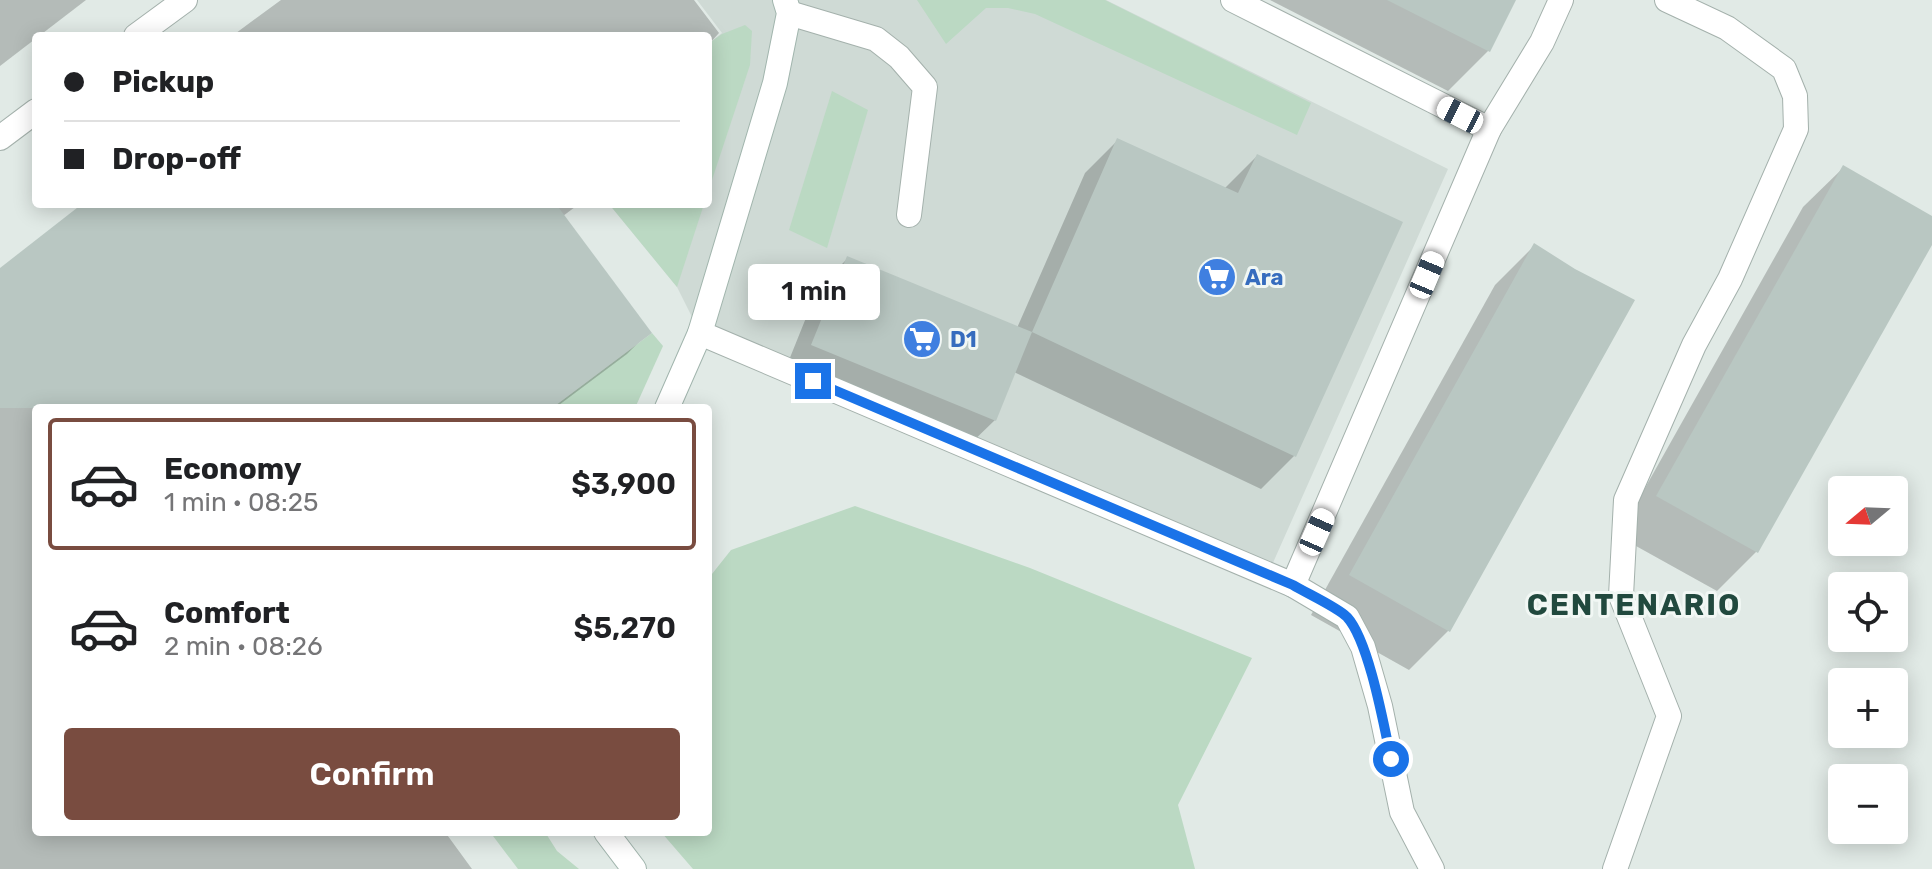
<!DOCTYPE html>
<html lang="en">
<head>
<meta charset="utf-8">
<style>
  :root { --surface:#fff; --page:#f6f6f6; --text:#202124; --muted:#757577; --line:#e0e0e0; --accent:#794c40 }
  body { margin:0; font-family:Rubik,sans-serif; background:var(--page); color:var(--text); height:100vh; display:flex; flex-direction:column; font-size:30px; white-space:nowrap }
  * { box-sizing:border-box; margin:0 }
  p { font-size:26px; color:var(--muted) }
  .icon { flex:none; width:44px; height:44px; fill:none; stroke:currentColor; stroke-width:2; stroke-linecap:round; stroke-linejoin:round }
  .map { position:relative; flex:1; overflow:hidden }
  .details { position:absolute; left:32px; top:404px; width:680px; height:432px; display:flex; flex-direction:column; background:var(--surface); border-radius:8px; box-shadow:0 4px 20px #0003 }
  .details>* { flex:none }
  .guide { position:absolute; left:32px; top:32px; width:680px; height:176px; border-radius:8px; box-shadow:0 4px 20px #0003; display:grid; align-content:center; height:176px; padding:0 32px; background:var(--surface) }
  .needle { width:52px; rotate:251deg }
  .tools { position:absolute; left:1828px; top:476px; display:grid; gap:16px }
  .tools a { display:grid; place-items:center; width:80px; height:80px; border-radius:8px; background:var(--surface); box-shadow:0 4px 20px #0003; font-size:40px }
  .end { position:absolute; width:36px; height:36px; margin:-18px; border:10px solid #1a73e8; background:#fff; box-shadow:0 0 0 4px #fff }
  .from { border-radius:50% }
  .bubble { position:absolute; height:56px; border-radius:8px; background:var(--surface); box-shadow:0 4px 20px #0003; font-size:26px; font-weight:600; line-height:56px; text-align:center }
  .car { position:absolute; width:24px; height:48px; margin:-24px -12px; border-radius:10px; box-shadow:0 0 6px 2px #0007; background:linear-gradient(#fff 24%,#345 0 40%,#fff 0 76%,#345 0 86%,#fff 0) }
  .guide b { display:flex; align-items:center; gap:28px; height:76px; font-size:30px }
  .guide b+b { border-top:2px solid var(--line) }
  .guide i { width:20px; height:20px; background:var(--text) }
  ul { padding:14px 0 0; list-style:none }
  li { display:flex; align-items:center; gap:24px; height:132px; margin:0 16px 12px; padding:0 16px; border:4px solid transparent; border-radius:8px }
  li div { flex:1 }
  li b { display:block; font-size:30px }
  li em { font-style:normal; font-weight:600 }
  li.current { border-color:var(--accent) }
  li>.icon { width:72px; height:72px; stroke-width:1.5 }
  .cta { display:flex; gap:16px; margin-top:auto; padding:16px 32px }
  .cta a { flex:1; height:92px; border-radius:8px; background:var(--accent); color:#fff; font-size:32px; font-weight:600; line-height:92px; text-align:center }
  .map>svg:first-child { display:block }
  .built { fill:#cfdad5 }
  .green { fill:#bbd9c3 }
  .shadow { fill:#0003 }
  .building { fill:#b9c7c2 }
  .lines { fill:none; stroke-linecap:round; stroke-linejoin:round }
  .lane-casing { stroke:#a4b1ac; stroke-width:26 }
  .street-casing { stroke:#a4b1ac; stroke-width:26 }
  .secondary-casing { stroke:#a1b5ad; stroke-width:26 }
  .lane { stroke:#fff; stroke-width:24 }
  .street { stroke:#fff; stroke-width:24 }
  .secondary { stroke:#fff; stroke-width:24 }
  .route { stroke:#1a73e8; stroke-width:10 }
  .labels { text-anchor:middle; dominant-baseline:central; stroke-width:6; stroke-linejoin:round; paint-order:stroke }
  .shop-label { font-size:22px; font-weight:bold; fill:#366cbe; stroke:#f1f7f4; text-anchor:start }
  .district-label { font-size:30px; font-weight:bold; letter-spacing:2px; fill:#21493e; stroke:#f1f7f4 }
</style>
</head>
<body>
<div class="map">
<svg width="1932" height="869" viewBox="0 0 1932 869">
  <rect width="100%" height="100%" fill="#e1eae6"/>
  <!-- built -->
  <path class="built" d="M 697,0 L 1106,0 L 1448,169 L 1268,574 L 700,333 L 677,287 L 609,204 L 708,204 L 708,44 L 722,33 Z"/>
  <!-- green -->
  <g class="green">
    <path d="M 917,0 L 1105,0 L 1311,103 L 1297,135 L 1035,14 L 1008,8 L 986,8 L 946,44 Z"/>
    <path d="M 745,25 L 752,31 L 750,65 L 708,192 L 708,44 L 722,34 Z"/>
    <path d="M 832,91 L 868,110 L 827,248 L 789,230 Z"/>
    <path d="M 609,204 L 704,204 L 677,287 Z"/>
    <path d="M 652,333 L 663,346 L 635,408 L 552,408 Z"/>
    <path d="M 855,506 L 1030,568 L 1252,658 L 1178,805 L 1195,869 L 693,869 L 661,832 L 708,832 L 708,579 L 731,550 Z"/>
    <path d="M 490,832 L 545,832 L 557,851 L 579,869 L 518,869 Z"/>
  </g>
  <!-- shadow -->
  <g class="shadow">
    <path d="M 0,0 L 86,0 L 0,66 Z"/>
    <path d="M 281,0 L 694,0 L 719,33 L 708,45 L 708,36 L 232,36 Z"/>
    <path d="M 1270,0 L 1513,0 L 1488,51 L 1448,91 Z"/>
    <path d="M 1118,140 L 1224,189 L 1257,156 L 1400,223 L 1294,456 L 1261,489 L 1014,372 L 995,420 L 965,449 L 783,375 L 818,288 L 847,259 L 1017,328 L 1085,173 Z"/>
    <path d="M 1843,168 L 1932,219 L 1932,241 L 1756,552 L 1717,591 L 1618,536 L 1803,207 Z"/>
    <path d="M 87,204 L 579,204 L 563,216 L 649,332 L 627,354 L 555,408 L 36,408 L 36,832 L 445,832 L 472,869 L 0,869 L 0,270 Z"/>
    <path d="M 1534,246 L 1449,630 L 1409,670 L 1311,615 L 1495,285 Z"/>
  </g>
  <!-- building -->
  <g class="building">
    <path d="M 1387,0 L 1516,0 L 1490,52 Z"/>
    <path d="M 1117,138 L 1238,193 L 1257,154 L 1403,222 L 1296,457 L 1032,332 Z"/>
    <path d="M 1843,165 L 1932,216 L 1932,245 L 1758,553 L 1656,496 Z"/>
    <path d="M 82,204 L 556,204 L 652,333 L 552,408 L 0,408 L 0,268 Z"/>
    <path d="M 1534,243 L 1575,269 L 1635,300 L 1450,632 L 1349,575 Z"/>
    <path d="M 847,256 L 1032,332 L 996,421 L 811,345 Z"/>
  </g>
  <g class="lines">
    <!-- lane casing -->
    <g class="lane-casing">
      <g id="lane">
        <path d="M 1233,0 L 1489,129 L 1293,585"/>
        <path d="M 789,13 L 876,39 L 899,57 L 925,87 L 909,215"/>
        <path d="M 1489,129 L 1542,42 L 1561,0"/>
        <path d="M 1615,869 L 1669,716 L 1621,596 L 1626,500 L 1694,345 L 1730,279 L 1796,129 L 1795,96 L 1784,69 L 1727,28 L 1667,0"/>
      </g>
    </g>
    <!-- street casing -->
    <g class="street-casing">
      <g id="street">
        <path d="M 136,36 L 185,0"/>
        <path d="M 0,138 L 36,111"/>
        <path d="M 700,333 L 1293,585 L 1347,617 L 1363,647 L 1380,706 L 1402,812 L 1432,869"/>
      </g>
    </g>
    <!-- secondary casing -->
    <g class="secondary-casing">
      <g id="secondary">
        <path d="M 667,408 L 700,333 L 775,83 L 789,13 L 785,0"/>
        <path d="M 606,832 L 634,869"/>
      </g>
    </g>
    <!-- lane -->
    <use href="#lane" class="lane"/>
    <!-- street -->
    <use href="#street" class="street"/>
    <!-- secondary -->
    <use href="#secondary" class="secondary"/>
  </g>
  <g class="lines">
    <!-- route -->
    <path class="route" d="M 813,381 L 1293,585 C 1306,593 1337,607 1347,617 C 1369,641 1384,726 1391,759"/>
  </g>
  <!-- icons -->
  <defs>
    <g id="supermarket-disc" transform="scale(2)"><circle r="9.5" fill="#3f7fe0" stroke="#f1f7f4"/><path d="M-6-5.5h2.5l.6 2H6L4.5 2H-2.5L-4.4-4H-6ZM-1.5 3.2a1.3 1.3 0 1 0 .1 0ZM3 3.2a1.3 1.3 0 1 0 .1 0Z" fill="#fff"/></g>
  </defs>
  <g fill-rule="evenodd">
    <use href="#supermarket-disc" x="1217" y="277"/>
    <use href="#supermarket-disc" x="922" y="339"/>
  </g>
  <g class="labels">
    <!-- shop labels -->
    <g class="shop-label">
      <text x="1245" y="277">Ara</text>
      <text x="950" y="339">D1</text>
    </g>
    <!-- district labels -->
    <g class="district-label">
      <text x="1634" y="605">CENTENARIO</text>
    </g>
  </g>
</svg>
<div class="tools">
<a><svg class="needle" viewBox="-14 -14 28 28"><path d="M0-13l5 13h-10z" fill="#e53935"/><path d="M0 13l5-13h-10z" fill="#757577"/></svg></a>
<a><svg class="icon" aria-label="locate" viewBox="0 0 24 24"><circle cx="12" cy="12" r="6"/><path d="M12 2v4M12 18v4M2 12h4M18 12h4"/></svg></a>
<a>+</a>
<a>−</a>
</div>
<i class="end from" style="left:1391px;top:759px"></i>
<i class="end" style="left:813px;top:381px"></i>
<div class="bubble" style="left:748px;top:264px;width:132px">1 min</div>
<i class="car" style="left:1460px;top:115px;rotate:297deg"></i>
<i class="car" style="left:1427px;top:275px;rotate:23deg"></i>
<i class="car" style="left:1317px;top:532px;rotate:24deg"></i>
<div class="guide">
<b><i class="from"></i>Pickup</b>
<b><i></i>Drop-off</b>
</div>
<section class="details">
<ul>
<li class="current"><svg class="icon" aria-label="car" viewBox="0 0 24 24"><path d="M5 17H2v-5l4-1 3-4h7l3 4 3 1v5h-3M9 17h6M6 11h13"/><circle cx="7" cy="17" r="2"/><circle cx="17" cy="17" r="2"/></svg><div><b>Economy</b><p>1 min · 08:25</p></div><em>$3,900</em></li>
<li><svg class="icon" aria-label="car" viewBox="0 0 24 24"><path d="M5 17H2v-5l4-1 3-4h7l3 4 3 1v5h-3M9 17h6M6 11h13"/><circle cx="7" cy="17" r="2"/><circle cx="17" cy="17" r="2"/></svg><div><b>Comfort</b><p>2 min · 08:26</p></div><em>$5,270</em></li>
</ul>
<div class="cta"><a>Confirm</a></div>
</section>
</div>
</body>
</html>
